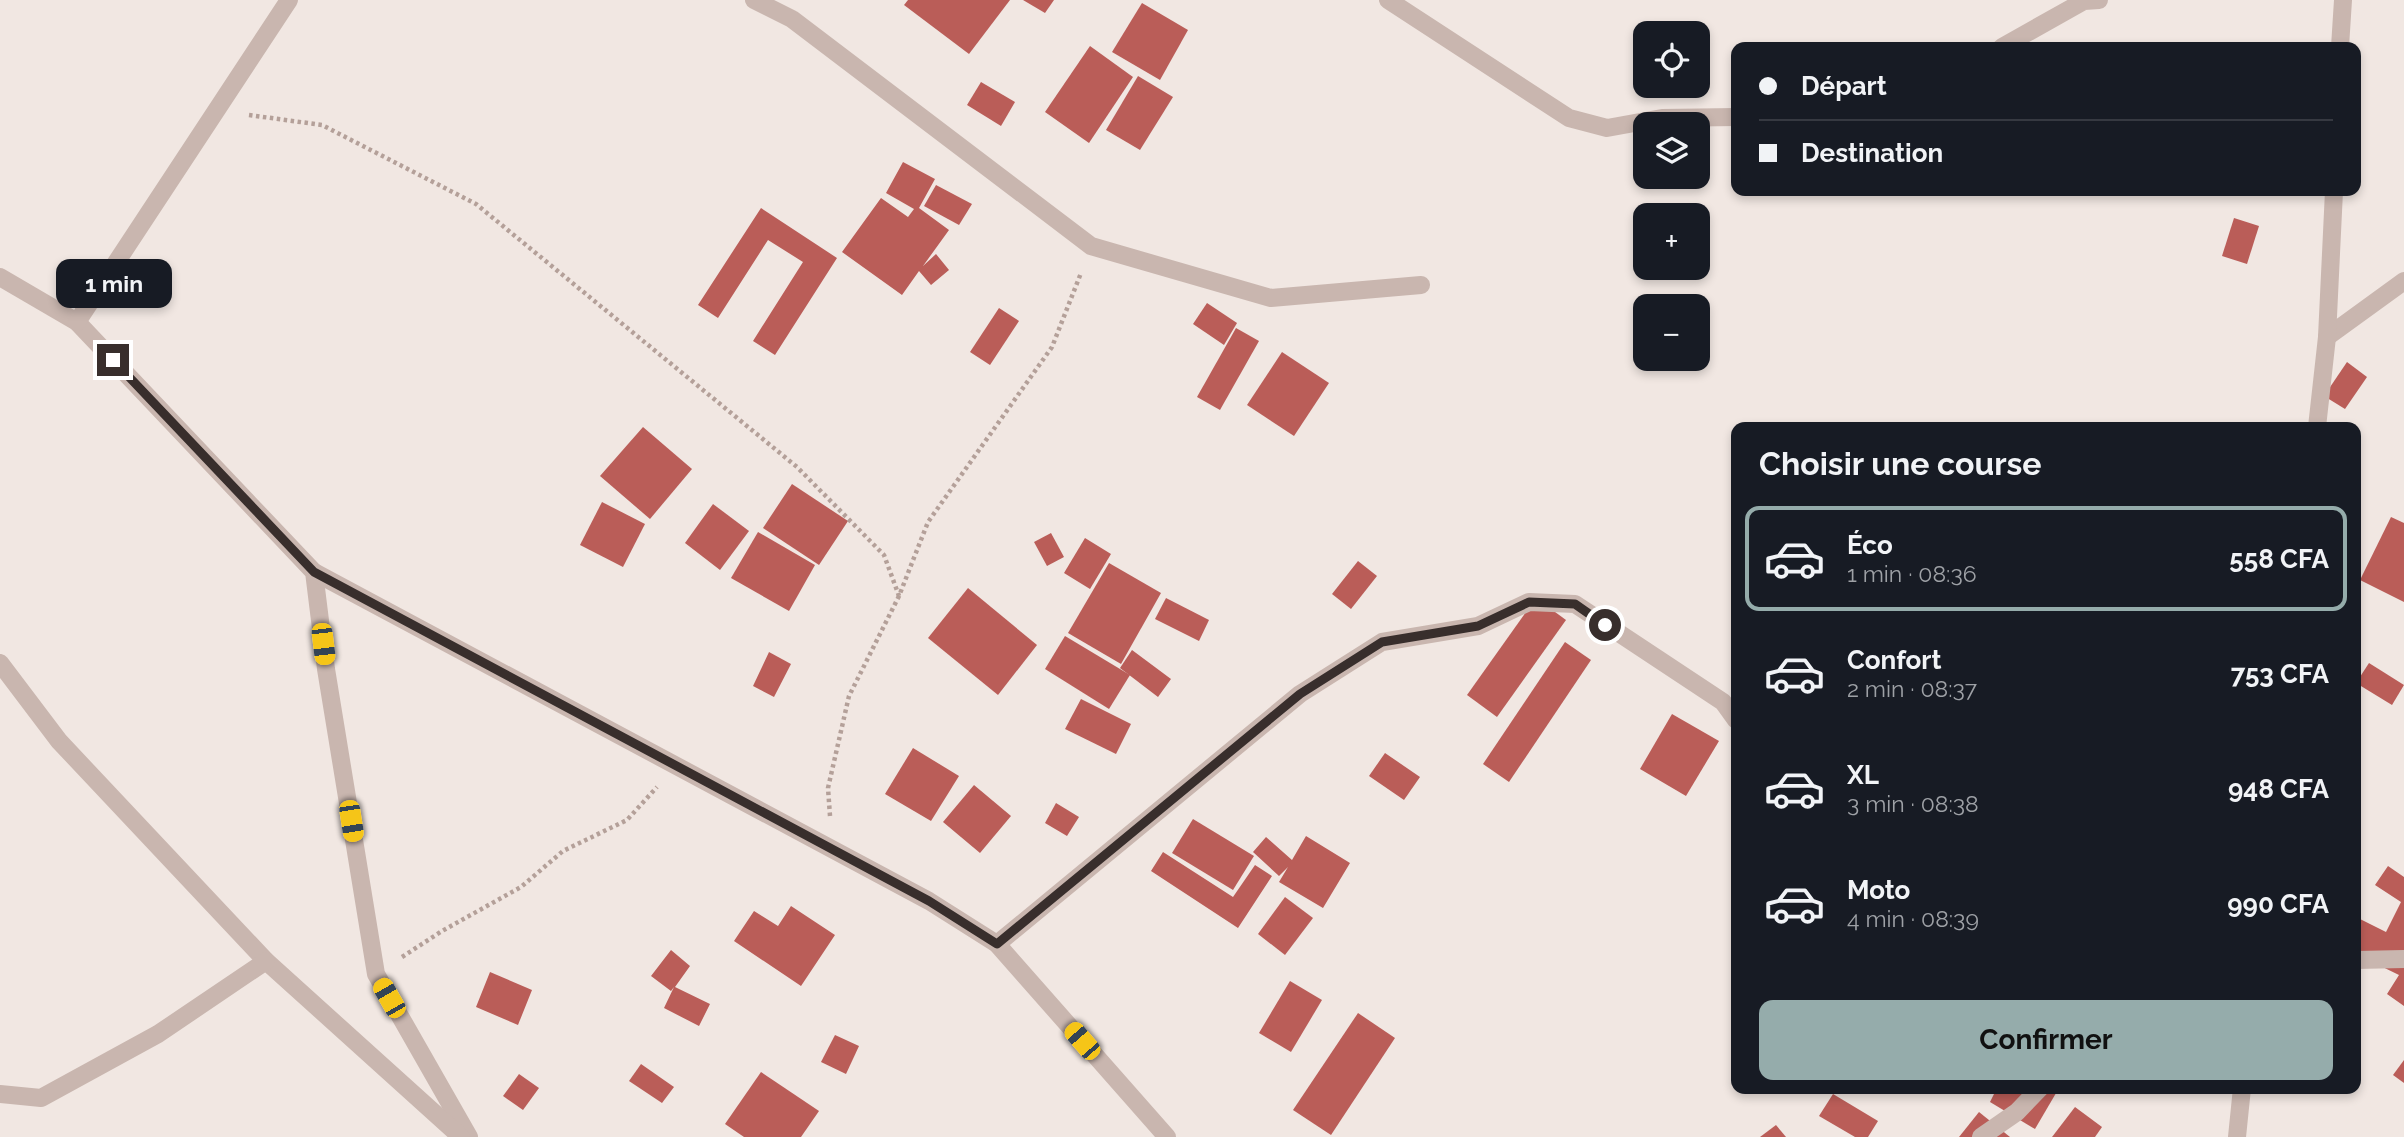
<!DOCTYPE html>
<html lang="fr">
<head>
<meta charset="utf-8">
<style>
  :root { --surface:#171b24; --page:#242831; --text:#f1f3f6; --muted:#9ea1a6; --line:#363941; --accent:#95acab }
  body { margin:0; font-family:Raleway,sans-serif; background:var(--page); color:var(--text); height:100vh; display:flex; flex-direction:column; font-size:26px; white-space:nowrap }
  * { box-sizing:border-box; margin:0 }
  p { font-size:23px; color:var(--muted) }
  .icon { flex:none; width:38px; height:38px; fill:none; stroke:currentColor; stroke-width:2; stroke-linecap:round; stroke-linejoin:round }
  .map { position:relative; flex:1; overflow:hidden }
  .panel { position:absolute; left:1731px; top:422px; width:630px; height:672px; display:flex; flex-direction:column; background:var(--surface); border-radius:14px; box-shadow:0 4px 10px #0003 }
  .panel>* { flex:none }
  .banner { position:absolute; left:1731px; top:42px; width:630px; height:154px; border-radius:14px; box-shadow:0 4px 10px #0003; display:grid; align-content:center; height:154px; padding:0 28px; background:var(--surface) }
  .fabs { position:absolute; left:1633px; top:21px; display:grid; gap:14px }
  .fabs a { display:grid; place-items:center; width:77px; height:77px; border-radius:14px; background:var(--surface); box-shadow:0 4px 10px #0003; font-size:35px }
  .end { position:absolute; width:32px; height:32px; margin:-16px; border:9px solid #382e2c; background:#fff; box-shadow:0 0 0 4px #fff }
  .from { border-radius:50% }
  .bubble { position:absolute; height:49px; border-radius:14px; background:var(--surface); box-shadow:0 4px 10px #0003; font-size:23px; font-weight:700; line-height:49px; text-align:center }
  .car { position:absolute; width:21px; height:42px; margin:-21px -10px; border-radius:9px; box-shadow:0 0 5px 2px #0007; background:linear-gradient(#f5c518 24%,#345 0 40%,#f5c518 0 76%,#345 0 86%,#f5c518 0) }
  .banner b { display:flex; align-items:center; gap:24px; height:66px; font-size:26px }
  .banner b+b { border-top:2px solid var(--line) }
  .banner i { width:18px; height:18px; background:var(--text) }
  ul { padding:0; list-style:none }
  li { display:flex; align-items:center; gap:21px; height:105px; margin:0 14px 10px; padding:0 14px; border:4px solid transparent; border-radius:14px }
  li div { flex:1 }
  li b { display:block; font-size:26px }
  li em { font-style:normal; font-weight:700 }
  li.selected { border-color:var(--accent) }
  li>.icon { width:63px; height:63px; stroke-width:1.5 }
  h2 { padding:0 28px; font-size:32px; line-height:84px }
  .cta { display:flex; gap:14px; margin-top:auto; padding:14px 28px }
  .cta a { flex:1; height:80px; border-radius:14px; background:var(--accent); color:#111; font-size:28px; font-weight:700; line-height:80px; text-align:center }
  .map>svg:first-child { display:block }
  .building { fill:#ba5d58 }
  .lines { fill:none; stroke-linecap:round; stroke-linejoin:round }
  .path { stroke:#b4a099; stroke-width:4.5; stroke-dasharray:3.5 3.5; stroke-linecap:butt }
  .minor { stroke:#c9b6af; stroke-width:18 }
  .route { stroke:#382e2c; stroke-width:9 }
</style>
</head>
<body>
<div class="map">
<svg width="2404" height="1137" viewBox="0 0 2404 1137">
  <rect width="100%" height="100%" fill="#f1e7e2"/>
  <!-- building -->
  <g class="building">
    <path d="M 908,0 L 1010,0 L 969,54 L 904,5 Z"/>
    <path d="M 1023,0 L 1054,0 L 1045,13 Z"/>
    <path d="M 1142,3 L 1188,30 L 1160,80 L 1112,52 Z"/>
    <path d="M 1090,46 L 1133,77 L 1089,143 L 1045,112 Z"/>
    <path d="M 1138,76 L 1173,97 L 1140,150 L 1106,130 Z"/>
    <path d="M 981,82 L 1015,102 L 1001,126 L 967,105 Z"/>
    <path d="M 903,162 L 935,179 L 919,208 L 949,230 L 923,266 L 936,254 L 949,270 L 931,285 L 919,271 L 902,295 L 842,252 L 881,198 L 908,217 L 914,209 L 886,193 Z"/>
    <path d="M 936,185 L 972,204 L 959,225 L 924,206 Z"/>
    <path d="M 761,208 L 837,258 L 775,355 L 753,341 L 803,262 L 768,240 L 718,318 L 698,305 Z"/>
    <path d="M 2234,218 L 2259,226 L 2247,264 L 2222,256 Z"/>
    <path d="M 1207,303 L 1237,323 L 1224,345 L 1193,324 Z"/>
    <path d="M 999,308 L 1019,321 L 990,365 L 970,352 Z"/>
    <path d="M 1236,328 L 1259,341 L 1220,410 L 1197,397 Z"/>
    <path d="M 1282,352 L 1329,383 L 1294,436 L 1247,405 Z"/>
    <path d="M 2347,362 L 2367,377 L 2345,409 L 2324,396 Z"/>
    <path d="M 643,427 L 692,469 L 650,519 L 600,476 Z"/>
    <path d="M 792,484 L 848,521 L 819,565 L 763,528 Z"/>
    <path d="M 602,502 L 645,524 L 623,567 L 580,545 Z"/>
    <path d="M 713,504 L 749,531 L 720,570 L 685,543 Z"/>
    <path d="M 2391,517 L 2404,523 L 2404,602 L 2360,580 Z"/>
    <path d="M 758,532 L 815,565 L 789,611 L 731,578 Z"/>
    <path d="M 1051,533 L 1064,557 L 1047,566 L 1034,542 Z"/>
    <path d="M 1085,538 L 1111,554 L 1090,589 L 1064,573 Z"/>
    <path d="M 1358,561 L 1377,576 L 1351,609 L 1332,594 Z"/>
    <path d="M 1109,563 L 1161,593 L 1121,664 L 1068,633 Z"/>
    <path d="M 968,588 L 1037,645 L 998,695 L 928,638 Z"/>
    <path d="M 1166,598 L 1209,620 L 1199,641 L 1155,619 Z"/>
    <path d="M 1536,598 L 1566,620 L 1497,717 L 1467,695 Z"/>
    <path d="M 1065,636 L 1130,675 L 1109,709 L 1045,669 Z"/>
    <path d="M 1565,642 L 1591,660 L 1509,782 L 1483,764 Z"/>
    <path d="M 1132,650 L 1171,679 L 1158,697 L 1120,668 Z"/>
    <path d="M 769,652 L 791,664 L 774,697 L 753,686 Z"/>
    <path d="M 2369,663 L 2404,685 L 2392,705 L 2356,683 Z"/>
    <path d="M 1081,699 L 1131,724 L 1116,754 L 1065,729 Z"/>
    <path d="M 1672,714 L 1719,741 L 1686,796 L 1640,769 Z"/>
    <path d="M 913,748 L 959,776 L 931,821 L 885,794 Z"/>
    <path d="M 1385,753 L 1420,777 L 1404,800 L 1369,776 Z"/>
    <path d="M 974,785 L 1011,816 L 980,853 L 943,822 Z"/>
    <path d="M 1056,803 L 1079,817 L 1067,836 L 1045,823 Z"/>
    <path d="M 1193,819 L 1254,856 L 1233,890 L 1172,853 Z"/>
    <path d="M 1306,836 L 1350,863 L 1323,908 L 1279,882 L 1288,867 L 1279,876 L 1253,852 L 1266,837 L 1292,860 Z"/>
    <path d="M 1163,852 L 1233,897 L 1255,865 L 1272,876 L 1238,928 L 1151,871 Z"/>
    <path d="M 2388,866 L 2404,877 L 2404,1006 L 2387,994 L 2399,975 L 2356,954 L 2356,917 L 2386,932 L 2401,902 L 2375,885 Z"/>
    <path d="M 1285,897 L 1313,918 L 1285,955 L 1258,934 Z"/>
    <path d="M 791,906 L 835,935 L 801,986 L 734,941 L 754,911 L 778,926 Z"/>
    <path d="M 671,950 L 690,966 L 675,987 L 710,1004 L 699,1026 L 664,1008 L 674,987 L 671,991 L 651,976 Z"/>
    <path d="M 490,972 L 532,990 L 518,1025 L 476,1007 Z"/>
    <path d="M 1290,981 L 1322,1000 L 1291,1052 L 1259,1033 Z"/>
    <path d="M 1358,1013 L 1395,1038 L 1331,1135 L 1293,1110 Z"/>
    <path d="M 835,1035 L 859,1046 L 846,1074 L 821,1062 Z"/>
    <path d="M 2404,1060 L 2404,1083 L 2393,1075 Z"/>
    <path d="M 641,1064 L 674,1087 L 662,1103 L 629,1081 Z"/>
    <path d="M 761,1072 L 819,1111 L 801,1137 L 744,1137 L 725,1124 Z"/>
    <path d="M 519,1074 L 539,1088 L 523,1110 L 503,1096 Z"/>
    <path d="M 1997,1088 L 2059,1088 L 2035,1129 L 1990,1102 Z"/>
    <path d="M 1833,1094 L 1878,1121 L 1868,1137 L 1855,1137 L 1819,1116 Z"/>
    <path d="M 2075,1107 L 2102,1127 L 2095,1137 L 2052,1137 Z"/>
    <path d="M 1979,1112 L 2010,1137 L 1959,1137 Z"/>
    <path d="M 1776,1125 L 1786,1137 L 1760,1137 Z"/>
  </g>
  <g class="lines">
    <!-- path -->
    <g class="path">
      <path d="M 249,115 L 322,125 L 476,204 L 797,467 L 884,555 L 899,596"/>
      <path d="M 830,816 L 828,788 L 849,696 L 899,596 L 928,522 L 1052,347 L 1081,273"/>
      <path d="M 402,957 L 442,931 L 521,887 L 563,851 L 627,820 L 657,787"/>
    </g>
    <!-- minor -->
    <g class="minor">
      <path d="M 754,0 L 792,19 L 1091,246 L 1271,298 L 1421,285"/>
      <path d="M 1388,0 L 1569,118 L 1607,128 L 1662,118 L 1736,117"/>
      <path d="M 2002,47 L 2084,1 L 2099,0"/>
      <path d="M 2340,47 L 2343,0"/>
      <path d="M 0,277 L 77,322 L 314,572 L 326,669 L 376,974 L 469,1137"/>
      <path d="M 77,322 L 289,0"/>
      <path d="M 2327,337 L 2404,281"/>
      <path d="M 2317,427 L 2327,337 L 2334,191"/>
      <path d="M 314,572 L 929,901 L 997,944 L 1167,1137"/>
      <path d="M 0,663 L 59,741 L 266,961 L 461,1137"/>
      <path d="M 997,944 L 1300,694 L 1382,642 L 1478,626 L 1529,602 L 1575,604 L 1723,702 L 1736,720"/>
      <path d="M 2356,960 L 2404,959"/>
      <path d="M 0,1094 L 41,1098 L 158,1034 L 266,961"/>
      <path d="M 1981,1137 L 2017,1112 L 2040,1088"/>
      <path d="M 2237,1137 L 2242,1088"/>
    </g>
  </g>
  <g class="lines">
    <!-- route -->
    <path class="route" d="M 113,360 L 314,572 L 929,901 L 997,944 L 1300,694 L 1382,642 L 1478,626 L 1529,602 L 1575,604 L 1605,625"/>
  </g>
</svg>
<div class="fabs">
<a><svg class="icon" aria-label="locate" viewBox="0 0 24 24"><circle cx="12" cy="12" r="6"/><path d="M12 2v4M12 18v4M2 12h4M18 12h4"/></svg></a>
<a><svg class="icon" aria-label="layers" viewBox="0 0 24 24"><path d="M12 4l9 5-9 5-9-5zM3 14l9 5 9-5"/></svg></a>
<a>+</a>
<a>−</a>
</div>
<i class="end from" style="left:1605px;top:625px"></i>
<i class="end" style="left:113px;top:360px"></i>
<div class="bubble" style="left:56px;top:259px;width:116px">1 min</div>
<i class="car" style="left:323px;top:644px;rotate:173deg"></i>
<i class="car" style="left:351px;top:821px;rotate:171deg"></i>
<i class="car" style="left:389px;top:998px;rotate:330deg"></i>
<i class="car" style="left:1082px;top:1041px;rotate:319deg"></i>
<div class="banner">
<b><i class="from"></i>Départ</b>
<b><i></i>Destination</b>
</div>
<section class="panel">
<h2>Choisir une course</h2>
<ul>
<li class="selected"><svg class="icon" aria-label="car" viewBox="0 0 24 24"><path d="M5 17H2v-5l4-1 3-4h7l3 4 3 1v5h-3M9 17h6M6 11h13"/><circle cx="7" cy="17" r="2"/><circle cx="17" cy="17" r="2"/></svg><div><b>Éco</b><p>1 min · 08:36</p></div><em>558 CFA</em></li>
<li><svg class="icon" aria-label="car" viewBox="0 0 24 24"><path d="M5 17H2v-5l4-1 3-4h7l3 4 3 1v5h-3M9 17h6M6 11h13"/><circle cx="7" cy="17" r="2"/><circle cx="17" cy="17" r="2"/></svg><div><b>Confort</b><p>2 min · 08:37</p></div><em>753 CFA</em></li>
<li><svg class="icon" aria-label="car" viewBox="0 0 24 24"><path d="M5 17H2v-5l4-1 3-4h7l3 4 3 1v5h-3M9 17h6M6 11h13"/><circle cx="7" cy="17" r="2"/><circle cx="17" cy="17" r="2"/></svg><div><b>XL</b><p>3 min · 08:38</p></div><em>948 CFA</em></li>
<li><svg class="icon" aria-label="car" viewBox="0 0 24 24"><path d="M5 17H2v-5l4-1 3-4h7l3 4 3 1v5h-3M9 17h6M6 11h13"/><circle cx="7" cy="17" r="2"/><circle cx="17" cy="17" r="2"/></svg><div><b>Moto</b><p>4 min · 08:39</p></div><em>990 CFA</em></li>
</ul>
<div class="cta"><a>Confirmer</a></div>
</section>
</div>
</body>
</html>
